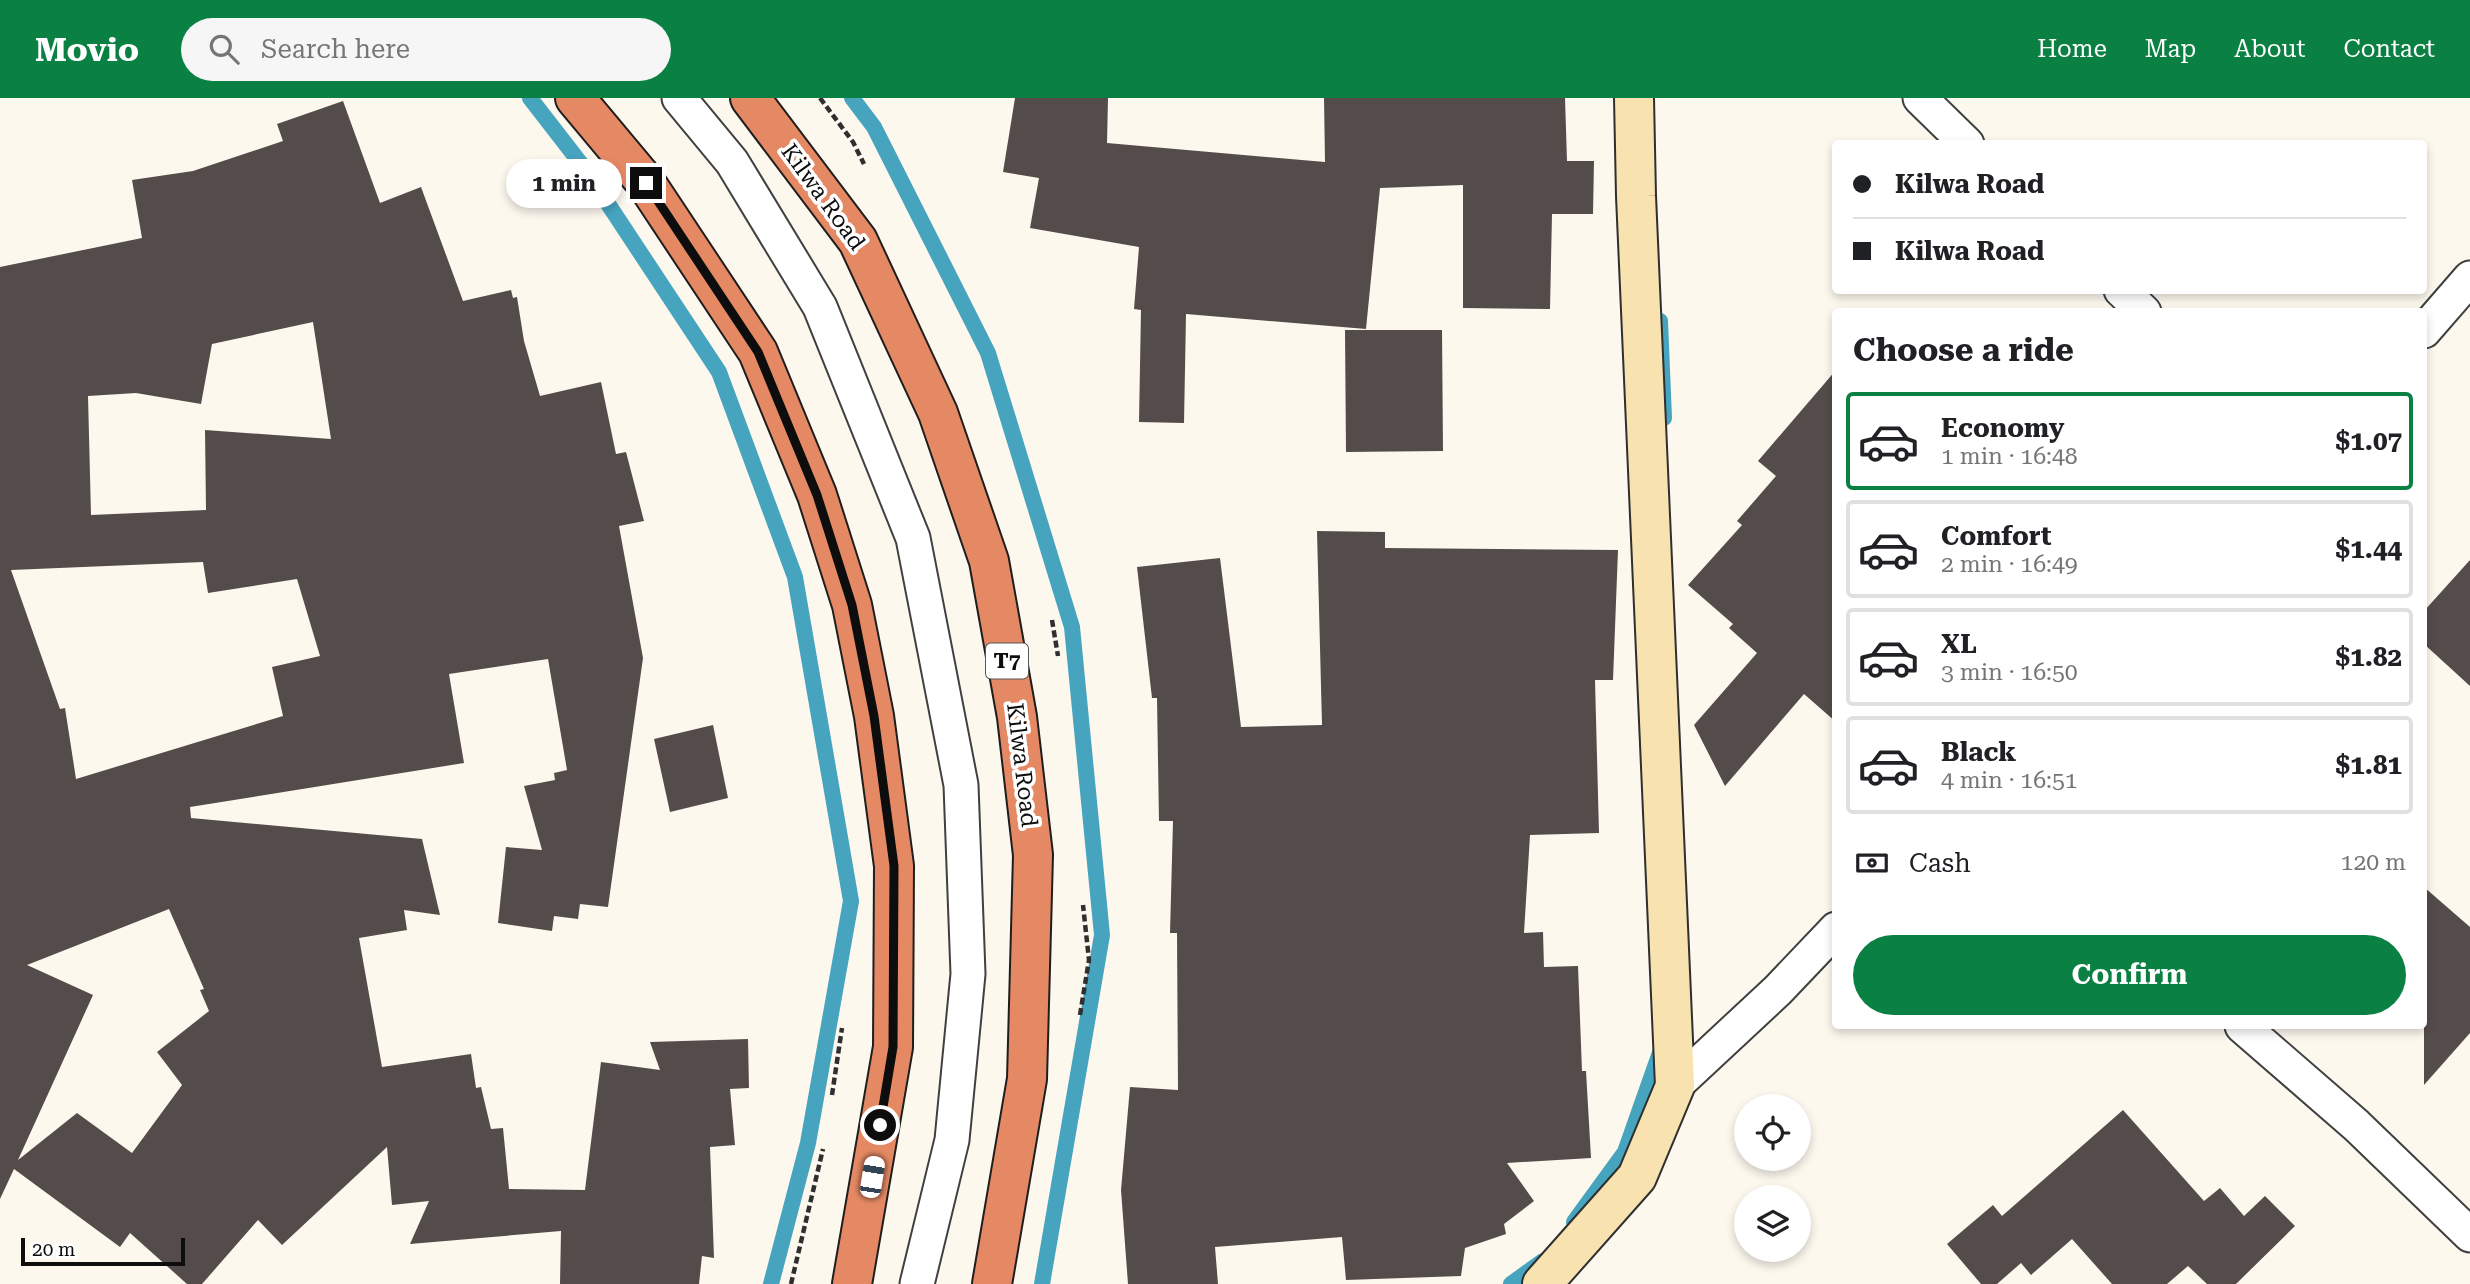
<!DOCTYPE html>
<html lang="en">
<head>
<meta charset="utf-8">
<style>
  :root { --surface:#fff; --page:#f6f6f6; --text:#202124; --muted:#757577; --line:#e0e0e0; --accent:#0b8043 }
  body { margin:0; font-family:"Roboto Serif",serif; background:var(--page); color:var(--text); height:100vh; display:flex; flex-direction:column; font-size:26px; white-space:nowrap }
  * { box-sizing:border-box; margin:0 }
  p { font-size:23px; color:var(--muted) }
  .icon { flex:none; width:38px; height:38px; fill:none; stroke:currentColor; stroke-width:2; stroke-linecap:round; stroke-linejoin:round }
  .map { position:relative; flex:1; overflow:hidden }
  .side { position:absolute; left:1832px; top:210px; width:595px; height:721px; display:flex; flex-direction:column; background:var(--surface); border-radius:7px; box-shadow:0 4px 10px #0003 }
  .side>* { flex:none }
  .hud { position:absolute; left:1832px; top:42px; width:595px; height:154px; border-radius:7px; box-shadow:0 4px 10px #0003; display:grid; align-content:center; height:154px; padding:0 21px; background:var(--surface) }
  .tools { position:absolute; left:1734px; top:996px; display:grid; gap:14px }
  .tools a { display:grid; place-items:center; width:77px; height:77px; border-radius:50%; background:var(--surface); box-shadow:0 4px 10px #0003; font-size:35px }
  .scale { position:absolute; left:21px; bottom:18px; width:164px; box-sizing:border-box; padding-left:7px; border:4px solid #0d0d0d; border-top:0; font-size:19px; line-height:24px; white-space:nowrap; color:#0d0d0d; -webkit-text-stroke:5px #fff; paint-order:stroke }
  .end { position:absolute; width:32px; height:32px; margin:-16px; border:9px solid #0d0d0d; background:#fff; box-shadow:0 0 0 4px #fff }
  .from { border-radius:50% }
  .bubble { position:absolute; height:49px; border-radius:24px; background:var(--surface); box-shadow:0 4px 10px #0003; font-size:23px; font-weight:700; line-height:49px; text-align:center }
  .car { position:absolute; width:21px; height:42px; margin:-21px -10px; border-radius:9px; box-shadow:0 0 5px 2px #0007; background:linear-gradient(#fff 24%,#345 0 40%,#fff 0 76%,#345 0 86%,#fff 0) }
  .hud b { display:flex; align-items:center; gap:24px; height:66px; font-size:26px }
  .hud b+b { border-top:2px solid var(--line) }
  .hud i { width:18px; height:18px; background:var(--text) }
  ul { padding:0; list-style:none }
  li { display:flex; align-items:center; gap:21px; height:98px; margin:0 14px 10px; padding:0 7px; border:4px solid var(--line); border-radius:7px }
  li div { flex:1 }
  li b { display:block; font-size:26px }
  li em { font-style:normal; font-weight:700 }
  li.selected { border-color:var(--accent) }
  li>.icon { width:63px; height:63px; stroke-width:1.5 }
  h2 { padding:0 21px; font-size:32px; line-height:84px }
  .pay { display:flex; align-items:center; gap:18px; height:77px; padding:0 21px; font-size:26px }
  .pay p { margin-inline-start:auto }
  .button { display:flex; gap:14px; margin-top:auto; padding:14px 21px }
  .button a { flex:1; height:80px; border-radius:42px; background:var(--accent); color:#fff; font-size:28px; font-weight:700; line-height:80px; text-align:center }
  header { display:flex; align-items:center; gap:42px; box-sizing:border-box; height:98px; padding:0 35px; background:var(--accent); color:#fff }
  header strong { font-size:33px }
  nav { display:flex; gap:38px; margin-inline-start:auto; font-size:24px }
  .search { width:490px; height:63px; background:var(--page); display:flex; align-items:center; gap:18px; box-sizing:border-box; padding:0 24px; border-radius:38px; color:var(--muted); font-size:26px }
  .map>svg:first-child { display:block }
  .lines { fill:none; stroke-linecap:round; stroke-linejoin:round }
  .stream { stroke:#47a4bf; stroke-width:16 }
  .building { fill:#544c4a; fill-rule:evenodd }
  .lane-casing { stroke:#404040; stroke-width:37 }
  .secondary-casing { stroke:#2f2f2f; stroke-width:42 }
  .highway-casing { stroke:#1e1e1e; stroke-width:42 }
  .path { stroke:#2f2f2f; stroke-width:4.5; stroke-dasharray:7 3.5; stroke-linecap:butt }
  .lane { stroke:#fff; stroke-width:33 }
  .secondary { stroke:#f7e2b0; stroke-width:38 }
  .highway { stroke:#e58964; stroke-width:38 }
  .route { stroke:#0d0d0d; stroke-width:9 }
  .labels { text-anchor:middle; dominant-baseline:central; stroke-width:7; stroke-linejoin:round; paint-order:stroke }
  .shield { fill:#fff; stroke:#565656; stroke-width:2 }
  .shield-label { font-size:21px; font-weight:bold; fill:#0d0d0d }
  .street-label { font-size:23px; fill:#0d0d0d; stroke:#fff }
</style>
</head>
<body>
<header>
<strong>Movio</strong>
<div class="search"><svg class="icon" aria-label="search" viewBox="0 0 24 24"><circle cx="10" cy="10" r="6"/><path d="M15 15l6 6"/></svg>Search here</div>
<nav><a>Home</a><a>Map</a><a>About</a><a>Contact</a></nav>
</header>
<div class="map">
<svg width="2470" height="1186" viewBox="0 0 2470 1186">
  <rect width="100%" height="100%" fill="#fdf8ee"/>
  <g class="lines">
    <!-- stream -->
    <g class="stream">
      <path d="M 530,0 L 585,71 L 719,274 L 795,479 L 851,803 L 808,1045 L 771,1186"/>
      <path d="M 852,0 L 874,29 L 988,255 L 1072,529 L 1102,837 L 1042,1186"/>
      <path d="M 1660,223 L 1664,320"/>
      <path d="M 1574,1124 L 1625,1054 L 1662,949"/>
      <path d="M 1511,1186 L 1543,1163"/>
    </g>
  </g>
  <!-- building -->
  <g class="building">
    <path d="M 1015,0 L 1108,0 L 1107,45 L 1325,64 L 1324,0 L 1565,0 L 1567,63 L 1594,63 L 1593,116 L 1552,116 L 1550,211 L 1463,210 L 1463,87 L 1380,90 L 1366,231 L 1186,216 L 1184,325 L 1139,324 L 1141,212 L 1134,211 L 1139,149 L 1030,130 L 1039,80 L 1003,74 Z"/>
    <path d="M 343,3 L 380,105 L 421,89 L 463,203 L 511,192 L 513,200 L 517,199 L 524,243 L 540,298 L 601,284 L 616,356 L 626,354 L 644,423 L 619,428 L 643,560 L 608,809 L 580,806 L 578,821 L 554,818 L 552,833 L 498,825 L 506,749 L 542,752 L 524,688 L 555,682 L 554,675 L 567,672 L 548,561 L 449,576 L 464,665 L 190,709 L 191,720 L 422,741 L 440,817 L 404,812 L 407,832 L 359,840 L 382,969 L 471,956 L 476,990 L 481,989 L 491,1031 L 503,1030 L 509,1091 L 585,1092 L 601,964 L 660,972 L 650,944 L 748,941 L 749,990 L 730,991 L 735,1047 L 710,1049 L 714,1160 L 702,1158 L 699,1186 L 560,1186 L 561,1133 L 410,1146 L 429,1103 L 392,1107 L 387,1049 L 282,1147 L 258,1122 L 202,1186 L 187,1186 L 130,1135 L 120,1149 L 14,1071 L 0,1101 L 0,169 L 142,140 L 132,82 L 193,73 L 283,43 L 277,26 ZM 313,224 L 331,341 L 205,332 L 206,412 L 91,417 L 88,298 L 136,295 L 201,306 L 212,246 ZM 203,464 L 208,495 L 297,481 L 320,558 L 272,569 L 283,618 L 76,681 L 65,610 L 60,611 L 11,472 ZM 169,811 L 204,891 L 200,892 L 209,913 L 157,954 L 182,987 L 132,1055 L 77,1015 L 18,1062 L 93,897 L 27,867 Z"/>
    <path d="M 1345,232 L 1442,232 L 1443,353 L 1346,354 Z"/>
    <path d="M 1836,272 L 1836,624 L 1804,596 L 1725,688 L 1694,627 L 1757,555 L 1729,530 L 1733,526 L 1688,487 L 1742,427 L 1737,423 L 1776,378 L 1758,363 Z"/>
    <path d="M 1317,433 L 1385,434 L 1385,450 L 1618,452 L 1613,582 L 1595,582 L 1599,735 L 1530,737 L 1524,835 L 1543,834 L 1544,869 L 1578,868 L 1582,973 L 1586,973 L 1591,1060 L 1507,1065 L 1534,1103 L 1504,1126 L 1506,1136 L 1465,1150 L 1461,1178 L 1346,1182 L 1342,1139 L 1215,1149 L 1218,1186 L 1128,1186 L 1121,1092 L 1130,989 L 1178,992 L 1177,835 L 1170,835 L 1173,723 L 1159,723 L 1157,600 L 1152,600 L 1137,469 L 1220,460 L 1241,629 L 1322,627 Z"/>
    <path d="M 2470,462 L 2470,588 L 2424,546 L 2424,513 Z"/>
    <path d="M 713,627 L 728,700 L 670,714 L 654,641 Z"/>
    <path d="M 2424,789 L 2470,829 L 2470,935 L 2424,987 Z"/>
    <path d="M 2123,1012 L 2204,1103 L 2220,1090 L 2244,1118 L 2265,1098 L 2295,1128 L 2236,1186 L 2207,1186 L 2188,1168 L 2167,1186 L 2112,1186 L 2072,1141 L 2031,1177 L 2021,1165 L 1997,1186 L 1981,1186 L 1947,1146 L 1993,1107 L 2002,1118 Z"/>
  </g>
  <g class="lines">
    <!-- lane casing -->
    <g class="lane-casing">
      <g id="lane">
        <path d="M 679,0 L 732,64 L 820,209 L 913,440 L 961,687 L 968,876 L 952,1042 L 917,1186"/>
        <path d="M 1920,0 L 1967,46"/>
        <path d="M 2121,192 L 2144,214"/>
        <path d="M 2424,233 L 2470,180"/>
        <path d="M 2242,928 L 2356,1027 L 2470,1137"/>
        <path d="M 1675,988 L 1778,892 L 1836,831"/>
      </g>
    </g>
    <!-- secondary casing -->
    <g class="secondary-casing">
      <path id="secondary" d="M 1542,1186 L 1637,1079 L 1675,988 L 1636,98 L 1634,0"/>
    </g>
    <!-- highway casing -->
    <g class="highway-casing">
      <g id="highway">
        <path d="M 575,0 L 646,85 L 758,254 L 817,397 L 852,507 L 874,618 L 894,768 L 893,949 L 852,1186"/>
        <path d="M 750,0 L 858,143 L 938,315 L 989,463 L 1017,619 L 1033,757 L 1027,981 L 992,1186"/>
      </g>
    </g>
    <!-- path -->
    <g class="path">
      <path d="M 820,0 L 853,44 L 864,66"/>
      <path d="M 1052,522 L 1058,558"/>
      <path d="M 1080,917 L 1089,862 L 1083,807"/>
      <path d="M 832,997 L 842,930"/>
      <path d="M 791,1186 L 823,1051"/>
    </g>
    <!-- lane -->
    <use href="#lane" class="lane"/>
    <!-- secondary -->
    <use href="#secondary" class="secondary"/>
    <!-- highway -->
    <use href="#highway" class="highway"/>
  </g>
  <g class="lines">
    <!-- route -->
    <path class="route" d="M 646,85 L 758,254 L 817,397 L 852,507 L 874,618 L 894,768 L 893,949 L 880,1027"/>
  </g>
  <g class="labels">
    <!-- shield labels -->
    <rect class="shield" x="986" y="545.5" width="42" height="35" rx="5"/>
    <g class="shield-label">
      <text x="1007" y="563">T7</text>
    </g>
    <!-- street labels -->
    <g class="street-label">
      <text transform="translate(823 99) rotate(54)">Kilwa Road</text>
      <text transform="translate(1022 667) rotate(83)">Kilwa Road</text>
    </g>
  </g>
</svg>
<div class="tools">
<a><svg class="icon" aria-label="locate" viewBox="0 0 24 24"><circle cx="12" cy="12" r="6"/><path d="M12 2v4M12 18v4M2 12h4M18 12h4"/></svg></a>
<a><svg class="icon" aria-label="layers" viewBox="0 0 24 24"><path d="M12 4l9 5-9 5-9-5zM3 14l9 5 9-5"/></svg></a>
</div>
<div class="scale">20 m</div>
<i class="end from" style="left:880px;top:1027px"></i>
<i class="end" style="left:646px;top:85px"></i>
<div class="bubble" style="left:506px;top:61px;width:116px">1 min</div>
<i class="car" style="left:872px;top:1079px;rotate:9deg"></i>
<div class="hud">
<b><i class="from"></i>Kilwa Road</b>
<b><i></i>Kilwa Road</b>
</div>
<section class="side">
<h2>Choose a ride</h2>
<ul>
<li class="selected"><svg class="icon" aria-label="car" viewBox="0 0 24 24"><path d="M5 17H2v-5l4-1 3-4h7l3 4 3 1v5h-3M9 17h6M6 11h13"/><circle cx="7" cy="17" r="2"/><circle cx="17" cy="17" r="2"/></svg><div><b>Economy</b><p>1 min · 16:48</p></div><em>$1.07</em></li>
<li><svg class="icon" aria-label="car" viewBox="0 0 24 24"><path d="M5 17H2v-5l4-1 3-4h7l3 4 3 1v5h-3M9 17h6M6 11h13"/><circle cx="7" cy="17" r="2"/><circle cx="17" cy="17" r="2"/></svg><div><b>Comfort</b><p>2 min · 16:49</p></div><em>$1.44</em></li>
<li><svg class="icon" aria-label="car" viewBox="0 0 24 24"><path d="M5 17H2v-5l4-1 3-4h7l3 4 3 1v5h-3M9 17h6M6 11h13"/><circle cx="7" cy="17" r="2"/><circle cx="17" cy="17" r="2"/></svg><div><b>XL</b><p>3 min · 16:50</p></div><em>$1.82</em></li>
<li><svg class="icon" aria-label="car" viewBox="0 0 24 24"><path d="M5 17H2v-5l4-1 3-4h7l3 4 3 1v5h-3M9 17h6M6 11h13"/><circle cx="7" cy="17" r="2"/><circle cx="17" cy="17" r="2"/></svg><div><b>Black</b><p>4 min · 16:51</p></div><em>$1.81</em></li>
</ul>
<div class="pay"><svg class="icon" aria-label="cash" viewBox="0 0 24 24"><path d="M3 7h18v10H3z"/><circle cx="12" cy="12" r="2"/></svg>Cash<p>120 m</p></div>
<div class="button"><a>Confirm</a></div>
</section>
</div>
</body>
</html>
